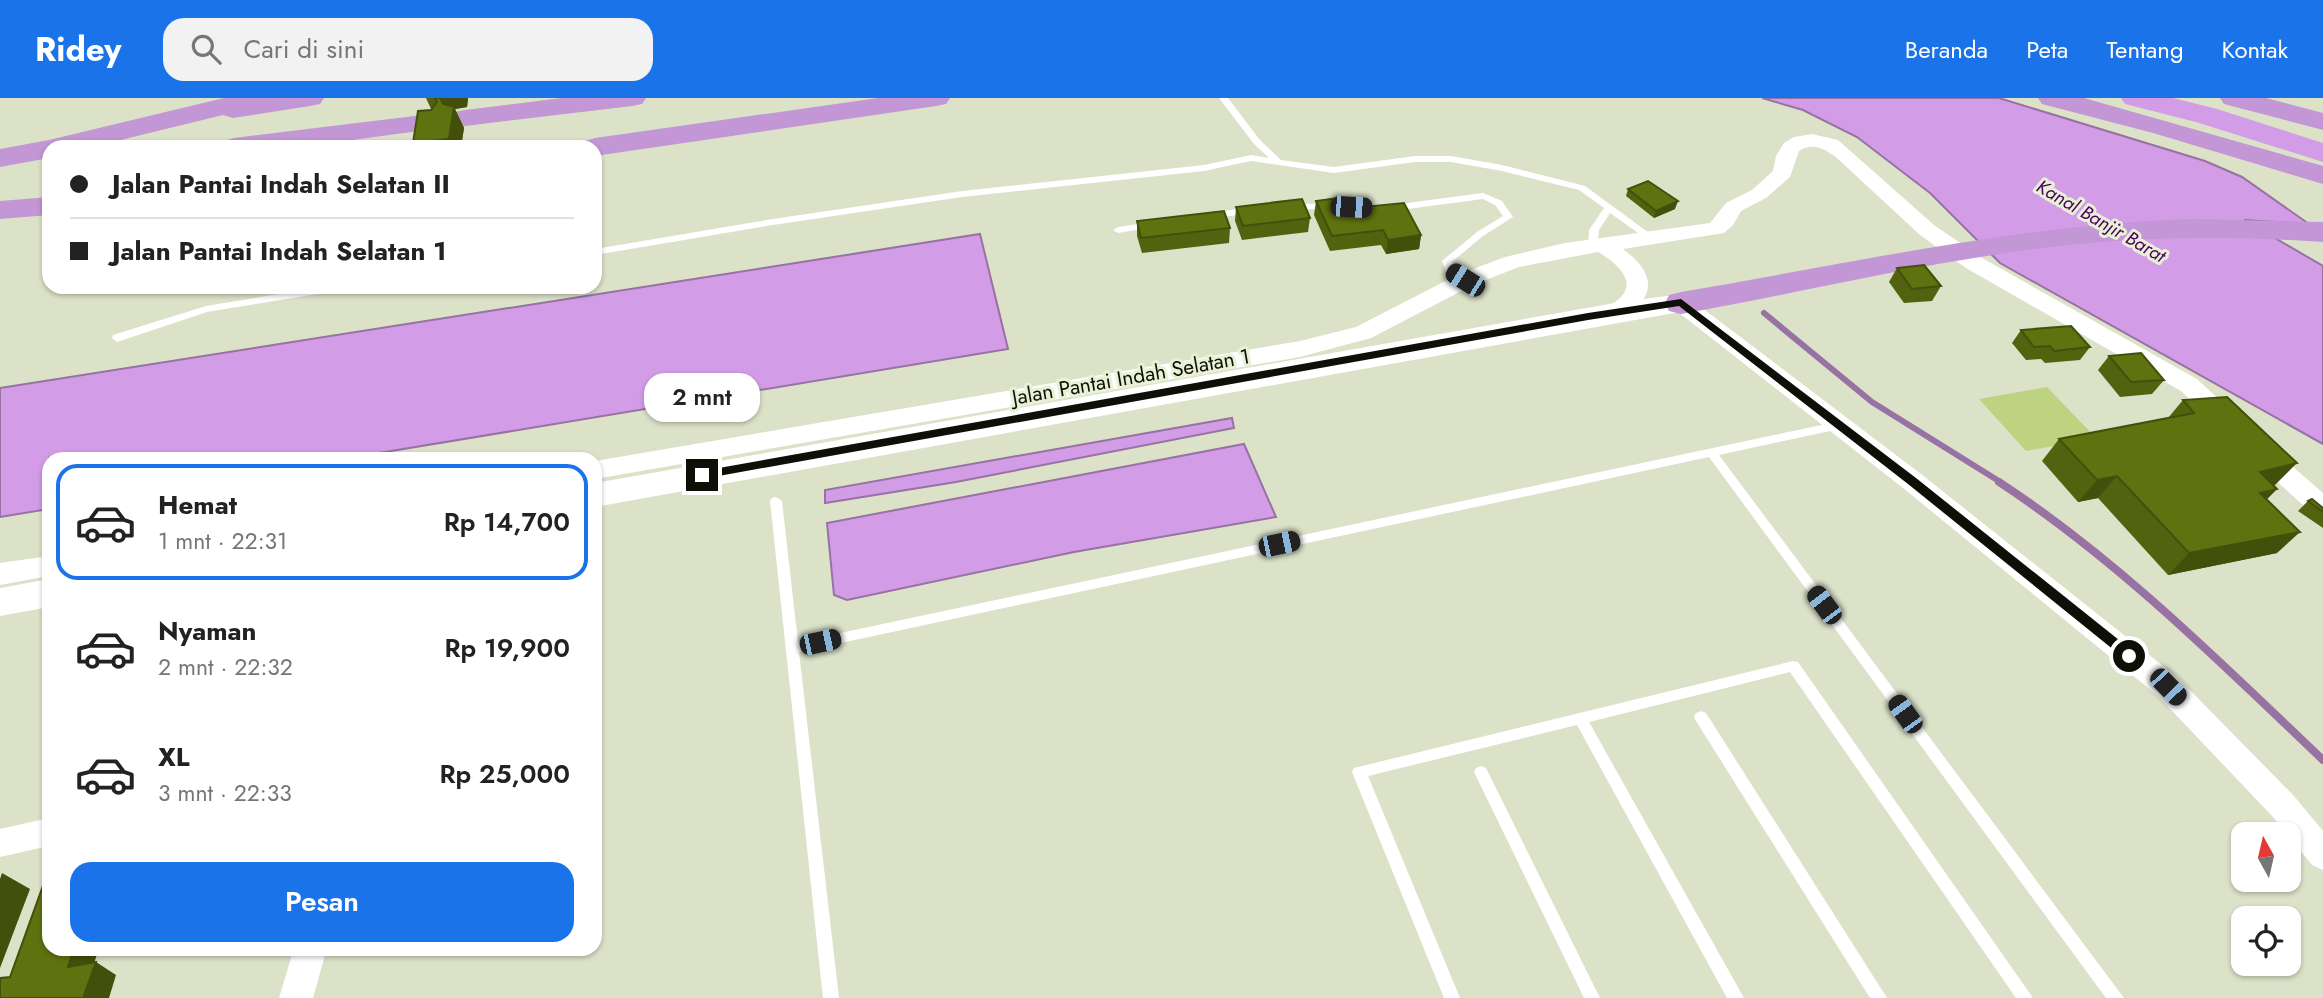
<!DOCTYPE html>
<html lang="id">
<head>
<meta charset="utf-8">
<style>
  :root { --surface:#fff; --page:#f2f2f2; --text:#222; --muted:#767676; --line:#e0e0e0; --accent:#1a73e8 }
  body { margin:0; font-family:Jost,sans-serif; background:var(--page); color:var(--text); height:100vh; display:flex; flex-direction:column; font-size:26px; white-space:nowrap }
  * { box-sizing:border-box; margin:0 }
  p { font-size:23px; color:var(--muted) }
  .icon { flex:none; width:38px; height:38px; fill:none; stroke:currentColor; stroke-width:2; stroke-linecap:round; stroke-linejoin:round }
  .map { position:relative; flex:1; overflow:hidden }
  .side { position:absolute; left:42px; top:354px; width:560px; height:504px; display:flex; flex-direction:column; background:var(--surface); border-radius:21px; box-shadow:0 2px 5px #0004 }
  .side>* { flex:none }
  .banner { position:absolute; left:42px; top:42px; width:560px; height:154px; border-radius:21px; box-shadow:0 2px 5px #0004; display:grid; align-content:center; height:154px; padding:0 28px; background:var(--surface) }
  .needle { width:46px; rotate:352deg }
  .buttons { position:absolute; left:2231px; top:724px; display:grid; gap:14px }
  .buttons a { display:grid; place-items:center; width:70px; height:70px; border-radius:14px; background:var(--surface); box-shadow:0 2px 5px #0004; font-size:35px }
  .end { position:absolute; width:32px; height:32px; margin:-16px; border:9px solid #0e1007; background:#fff; box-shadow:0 0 0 4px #fff }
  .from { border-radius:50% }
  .bubble { position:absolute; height:49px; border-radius:21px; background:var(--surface); box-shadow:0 2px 5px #0004; font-size:23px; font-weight:600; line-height:49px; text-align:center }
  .car { position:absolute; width:21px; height:42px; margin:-21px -10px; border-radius:9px; box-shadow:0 0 5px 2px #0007; background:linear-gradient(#222 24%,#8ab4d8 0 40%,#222 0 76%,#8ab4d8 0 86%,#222 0) }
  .banner b { display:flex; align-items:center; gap:24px; height:66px; font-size:26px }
  .banner b+b { border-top:2px solid var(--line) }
  .banner i { width:18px; height:18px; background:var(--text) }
  ul { padding:12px 0 0; list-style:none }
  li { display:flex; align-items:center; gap:21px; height:116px; margin:0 14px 10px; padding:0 14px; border:4px solid transparent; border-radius:21px }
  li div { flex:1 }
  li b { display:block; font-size:26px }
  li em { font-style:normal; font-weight:600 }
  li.selected { border-color:var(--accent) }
  li>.icon { width:63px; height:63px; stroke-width:1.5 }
  .button { display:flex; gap:14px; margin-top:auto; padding:14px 28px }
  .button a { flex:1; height:80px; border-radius:21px; background:var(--accent); color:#fff; font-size:28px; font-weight:600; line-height:80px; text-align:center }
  header { display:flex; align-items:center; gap:42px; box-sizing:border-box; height:98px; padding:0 35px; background:var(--accent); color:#fff }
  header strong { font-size:33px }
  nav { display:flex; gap:38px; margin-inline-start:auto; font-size:24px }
  .search { width:490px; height:63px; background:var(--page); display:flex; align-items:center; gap:18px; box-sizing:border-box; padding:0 24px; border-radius:21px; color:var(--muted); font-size:26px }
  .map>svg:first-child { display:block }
  .green { fill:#bed381 }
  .water { fill:#d29ce6; stroke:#9772a3; stroke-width:2 }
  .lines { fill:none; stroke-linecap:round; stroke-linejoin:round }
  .stream-far1 { stroke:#9772a3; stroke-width:6 }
  .stream { stroke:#9772a3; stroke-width:8 }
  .river { fill:#d29ce6; fill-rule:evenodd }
  .service { fill:#fff; fill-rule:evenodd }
  .minor { fill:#fff; fill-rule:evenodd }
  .tertiary { fill:#fff; fill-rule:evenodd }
  .motorway { fill:#c396d5; fill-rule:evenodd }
  .wall { fill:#52620e }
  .shaded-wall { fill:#42500b }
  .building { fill:#5f7210; stroke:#42500b; stroke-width:2 }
  .route { fill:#0e1007 }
  .labels { text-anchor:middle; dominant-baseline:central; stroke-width:6; stroke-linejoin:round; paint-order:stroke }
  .far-water-label { font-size:19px; font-style:italic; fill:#4a015e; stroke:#e8f0d5 }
  .street-label { font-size:21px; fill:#0e1007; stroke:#e8f0d5 }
</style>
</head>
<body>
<header>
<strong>Ridey</strong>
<div class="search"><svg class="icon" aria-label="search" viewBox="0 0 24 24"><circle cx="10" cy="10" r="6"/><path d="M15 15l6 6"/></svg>Cari di sini</div>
<nav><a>Beranda</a><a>Peta</a><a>Tentang</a><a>Kontak</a></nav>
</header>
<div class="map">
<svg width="2323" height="900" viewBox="0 0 2323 900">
  <rect width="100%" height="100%" fill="#dbe2c8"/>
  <!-- green -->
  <path class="green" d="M 2047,289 L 2096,340 L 2026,353 L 1979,301 Z"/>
  <!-- water -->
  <g class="water">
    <path d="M 1762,0 L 1999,0 L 2205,63 L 2242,79 L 2309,126 L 2244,122 L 2323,168 L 2323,346 L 2000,165 L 1930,95 L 1857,39 L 1803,12 Z"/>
    <path d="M 980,136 L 1008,251 L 349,360 L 49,360 L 49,411 L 0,419 L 0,290 Z"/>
    <path d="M 1232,320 L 1234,330 L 956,384 L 825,405 L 825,392 Z"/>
    <path d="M 1244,346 L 1276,419 L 1074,454 L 847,502 L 834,497 L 827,425 Z"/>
  </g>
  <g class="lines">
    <!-- stream-far1 -->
    <path class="stream-far1" d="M 1764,215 L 1872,304 L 2002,385"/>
    <!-- stream -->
    <path class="stream" d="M 1999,384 C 2118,462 2220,564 2323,662"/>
    <!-- river -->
    <path class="river" d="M 2121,0 L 2173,0 L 2217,11 L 2323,45 L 2323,64 L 2196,24 L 2125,6 Z"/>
    <!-- service -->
    <g class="service">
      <path d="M 1219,0 L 1228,0 L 1260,42 L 1281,62 L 1334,69 L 1415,58 L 1451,58 L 1502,67 L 1585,88 L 1656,140 L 1654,142 L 1648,142 L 1610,115 L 1599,132 L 1597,149 L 1596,151 L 1588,151 L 1589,132 L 1604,110 L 1579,92 L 1502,73 L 1451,64 L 1415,64 L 1334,75 L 1251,63 L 1204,73 L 962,99 L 773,127 L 595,157 L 595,151 L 773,121 L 962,93 L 1204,67 L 1251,57 L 1269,60 L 1254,46 Z"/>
      <path d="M 1483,95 L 1502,103 L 1513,119 L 1483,138 L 1452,164 L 1455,172 L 1470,182 L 1465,185 L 1447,176 L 1442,163 L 1477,134 L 1503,118 L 1495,107 L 1483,101 L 1392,113 L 1387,110 L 1392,107 Z"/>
      <path d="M 1290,105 L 1374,108 L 1379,111 L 1374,114 L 1287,110 L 1285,108 Z"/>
      <path d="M 1252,109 L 1255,110 L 1255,114 L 1211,121 L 1206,118 L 1211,115 Z"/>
      <path d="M 1151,124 L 1156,127 L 1154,129 L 1118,135 L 1113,132 L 1118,129 Z"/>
      <path d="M 321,189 L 347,189 L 342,192 L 207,214 L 117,244 L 112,240 L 113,237 L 206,208 Z"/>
      <path d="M 1840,323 L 1846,327 L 1844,330 L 1719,357 L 2124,900 L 2106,900 L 1709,359 L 799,554 L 839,900 L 823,900 L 770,403 L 772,400 L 776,399 L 782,403 L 798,544 Z"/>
      <path d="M 1793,563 L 1798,564 L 2033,900 L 2016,900 L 1790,574 L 1589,624 L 1744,900 L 1727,900 L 1577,627 L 1368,678 L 1460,900 L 1444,900 L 1352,674 L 1354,670 Z"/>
      <path d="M 1701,613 L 1706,615 L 1887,900 L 1870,900 L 1696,623 L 1694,619 L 1696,615 Z"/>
      <path d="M 1481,668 L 1486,670 L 1600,900 L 1584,900 L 1474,674 L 1476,670 Z"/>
    </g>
    <!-- minor -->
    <g class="minor">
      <path d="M 1812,36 L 1838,42 L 1934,127 L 1982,160 L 2197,281 L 2237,318 L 2240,324 L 2237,330 L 2228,333 L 2219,330 L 2181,293 L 1966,170 L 1920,137 L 1837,60 C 1825,51 1813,44 1799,53 L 1790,79 L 1766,100 L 1741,113 L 1733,127 L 1724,135 L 1623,151 C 1634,159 1649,173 1648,188 C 1647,206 1624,224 1607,219 L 1604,214 C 1608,207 1615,205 1621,199 C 1638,181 1612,162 1598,154 L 1519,169 L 1473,187 L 1371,240 L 1300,259 L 595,381 L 595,363 L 1300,243 L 1356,229 L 1457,177 L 1505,159 L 1565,145 L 1710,125 L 1726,105 L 1752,92 L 1773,73 L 1776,58 L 1784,45 L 1794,39 Z"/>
      <path d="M 1681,198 L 1689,200 L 1921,376 L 2178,580 L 2294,698 L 2323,733 L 2323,772 L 2312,767 L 2272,718 L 2158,598 L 1903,390 L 1673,210 L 1670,205 L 1673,200 Z"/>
      <path d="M 2259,344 L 2268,347 L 2323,395 L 2323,420 L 2314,417 L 2250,359 L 2247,353 L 2250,347 Z"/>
      <path d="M 49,458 L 49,478 L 0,487 L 0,465 Z"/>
      <path d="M 49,720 L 49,748 L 0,759 L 0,731 Z"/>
      <path d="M 294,850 L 327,850 L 313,900 L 279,900 Z"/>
    </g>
    <!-- tertiary -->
    <g class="tertiary">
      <path d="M 1681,196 L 1691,198 L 1695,205 L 1691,212 L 595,409 L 595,385 L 1615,205 Z"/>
      <path d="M 49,481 L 49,509 L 0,518 L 0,490 Z"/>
    </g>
    <!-- motorway -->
    <g class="motorway">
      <path d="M 224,0 L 324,0 L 320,6 L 310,8 L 233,20 L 223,17 L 92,49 L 49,49 L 49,60 L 0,69 L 0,51 L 49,42 Z"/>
      <path d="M 562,0 L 646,0 L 642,6 L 632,8 L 465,28 L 455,26 L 451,20 L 455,14 L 465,12 Z"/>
      <path d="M 878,0 L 950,0 L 946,6 L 936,8 L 595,58 L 595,49 L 581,49 L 585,43 L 595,40 Z"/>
      <path d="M 2038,0 L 2084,0 L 2323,68 L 2323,86 L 2153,35 L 2042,6 Z"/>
      <path d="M 2220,0 L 2266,0 L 2323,15 L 2323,32 L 2224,6 Z"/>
      <path d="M 431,16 L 441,18 L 445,24 L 441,30 L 301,49 L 220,49 L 224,43 L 234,40 Z"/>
      <path d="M 49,99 L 49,117 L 0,121 L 0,103 Z"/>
      <path d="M 2195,121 L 2323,124 L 2323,144 C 2238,138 2153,138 2068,147 C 1938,161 1810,193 1681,216 L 1669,213 L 1665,205 L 1669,197 L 1681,194 C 1853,165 2021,126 2195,121 Z"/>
    </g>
  </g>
  <!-- wall -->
  <g class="wall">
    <path d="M 426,0 L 468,0 L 467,9 L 455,11 L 464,30 L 461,49 L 415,49 L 413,45 L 431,11 Z"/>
    <path d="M 1628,91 L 1675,111 L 1654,120 L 1626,98 Z"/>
    <path d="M 1316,103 L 1421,137 L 1419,151 L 1386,156 L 1381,147 L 1330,153 L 1314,117 Z"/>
    <path d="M 1236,109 L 1310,120 L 1308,134 L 1242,142 L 1235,123 Z"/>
    <path d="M 1137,123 L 1230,130 L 1229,145 L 1142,155 L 1137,138 Z"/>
    <path d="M 1897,170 L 1941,188 L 1932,203 L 1904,205 L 1889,184 Z"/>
    <path d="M 2021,232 L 2090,249 L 2080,262 L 2045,265 L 2041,261 L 2026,262 L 2012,245 Z"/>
    <path d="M 2109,258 L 2164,282 L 2152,296 L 2120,299 L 2098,272 Z"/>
    <path d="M 2183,302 L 2275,387 L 2273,387 L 2277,391 L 2267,401 L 2277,455 L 2168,477 L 2098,400 L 2078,404 L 2042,363 L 2059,341 L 2168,320 Z"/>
    <path d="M 2308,403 L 2323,410 L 2323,430 L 2298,413 Z"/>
  </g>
  <!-- shaded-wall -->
  <g class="shaded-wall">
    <path d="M 440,0 L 468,0 L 467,9 L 455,11 L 464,30 L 461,49 L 415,49 L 413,45 Z"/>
    <path d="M 1678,103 L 1675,111 L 1654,120 L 1656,113 Z"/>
    <path d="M 1421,137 L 1419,151 L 1386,156 L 1388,142 Z"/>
    <path d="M 2297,365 L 2275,387 L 2238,396 L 2260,374 Z"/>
    <path d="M 2117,378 L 2098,400 L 2078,404 L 2097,382 Z"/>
    <path d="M 2277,391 L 2255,413 L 2260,395 Z"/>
    <path d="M 2300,434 L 2277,455 L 2168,477 L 2189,455 Z"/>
    <path d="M 2,775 L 30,791 L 0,870 L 0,781 Z"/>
    <path d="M 74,850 L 99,850 L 89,881 L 68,869 Z"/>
    <path d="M 96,864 L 116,877 L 109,900 L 83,900 Z"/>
  </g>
  <!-- building -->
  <g class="building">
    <path d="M 435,0 L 440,0 L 443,6 L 454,9 L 449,41 L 413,45 L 418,13 L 431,12 L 437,4 Z"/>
    <path d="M 1648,83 L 1678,103 L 1656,113 L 1628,91 Z"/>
    <path d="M 1338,100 L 1343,111 L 1404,105 L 1421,137 L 1388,142 L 1383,132 L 1332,138 L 1316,103 Z"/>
    <path d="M 1302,101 L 1310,120 L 1243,128 L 1236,109 Z"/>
    <path d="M 1224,113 L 1230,130 L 1141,140 L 1137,123 Z"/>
    <path d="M 1924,167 L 1941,188 L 1912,191 L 1897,170 Z"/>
    <path d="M 2071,228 L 2090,249 L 2054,253 L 2050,248 L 2034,249 L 2021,232 Z"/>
    <path d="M 2141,255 L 2164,282 L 2131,284 L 2109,258 Z"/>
    <path d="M 2227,299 L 2297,365 L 2260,374 L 2277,391 L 2260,395 L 2300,434 L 2189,455 L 2117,378 L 2097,382 L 2059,341 L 2194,315 L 2183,302 Z"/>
    <path d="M 2312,401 L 2323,410 L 2323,414 L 2308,403 Z"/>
    <path d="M 49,771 L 49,850 L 74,850 L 68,869 L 96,864 L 83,900 L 0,900 L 0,880 L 10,879 Z"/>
  </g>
  <!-- route -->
  <path class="route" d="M 1681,201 L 1916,380 L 2134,554 L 2134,561 L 2125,561 L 1908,386 L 1679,208 L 1588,222 L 702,381 L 697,377 L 702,373 L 1588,215 Z"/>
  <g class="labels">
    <!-- far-water labels -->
    <g class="far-water-label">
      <text transform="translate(2101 123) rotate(30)">Kanal Banjir Barat</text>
    </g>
    <!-- street labels -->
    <g class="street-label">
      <text transform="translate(1131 279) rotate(-10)">Jalan Pantai Indah Selatan 1</text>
    </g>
  </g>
</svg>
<div class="buttons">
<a><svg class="needle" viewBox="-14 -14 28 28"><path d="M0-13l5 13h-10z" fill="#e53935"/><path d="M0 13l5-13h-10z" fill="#767676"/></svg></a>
<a><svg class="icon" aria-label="locate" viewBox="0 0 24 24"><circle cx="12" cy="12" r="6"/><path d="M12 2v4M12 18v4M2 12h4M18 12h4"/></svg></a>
</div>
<i class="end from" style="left:2129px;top:558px"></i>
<i class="end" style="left:702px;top:377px"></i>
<div class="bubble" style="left:644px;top:275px;width:116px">2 mnt</div>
<i class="car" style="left:1351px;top:109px;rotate:93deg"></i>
<i class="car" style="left:1465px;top:182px;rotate:302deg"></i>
<i class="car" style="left:1279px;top:446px;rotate:78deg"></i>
<i class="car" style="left:1824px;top:507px;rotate:323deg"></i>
<i class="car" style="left:820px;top:544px;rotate:78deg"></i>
<i class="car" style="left:2168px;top:589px;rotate:136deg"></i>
<i class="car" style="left:1905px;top:616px;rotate:324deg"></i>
<div class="banner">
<b><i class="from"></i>Jalan Pantai Indah Selatan II</b>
<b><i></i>Jalan Pantai Indah Selatan 1</b>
</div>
<section class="side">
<ul>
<li class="selected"><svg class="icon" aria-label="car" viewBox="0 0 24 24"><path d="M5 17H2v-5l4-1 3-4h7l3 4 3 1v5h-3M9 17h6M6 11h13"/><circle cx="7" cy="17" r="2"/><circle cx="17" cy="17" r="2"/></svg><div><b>Hemat</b><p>1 mnt · 22:31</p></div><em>Rp 14,700</em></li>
<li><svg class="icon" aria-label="car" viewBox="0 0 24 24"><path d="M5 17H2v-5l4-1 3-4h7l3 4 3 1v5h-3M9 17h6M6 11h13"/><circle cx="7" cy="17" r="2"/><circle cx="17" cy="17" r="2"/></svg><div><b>Nyaman</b><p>2 mnt · 22:32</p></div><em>Rp 19,900</em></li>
<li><svg class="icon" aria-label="car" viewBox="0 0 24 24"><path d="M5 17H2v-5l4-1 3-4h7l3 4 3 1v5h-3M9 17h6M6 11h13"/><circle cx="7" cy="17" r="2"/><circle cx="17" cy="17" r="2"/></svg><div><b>XL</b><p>3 mnt · 22:33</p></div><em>Rp 25,000</em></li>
</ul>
<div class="button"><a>Pesan</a></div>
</section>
</div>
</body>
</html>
